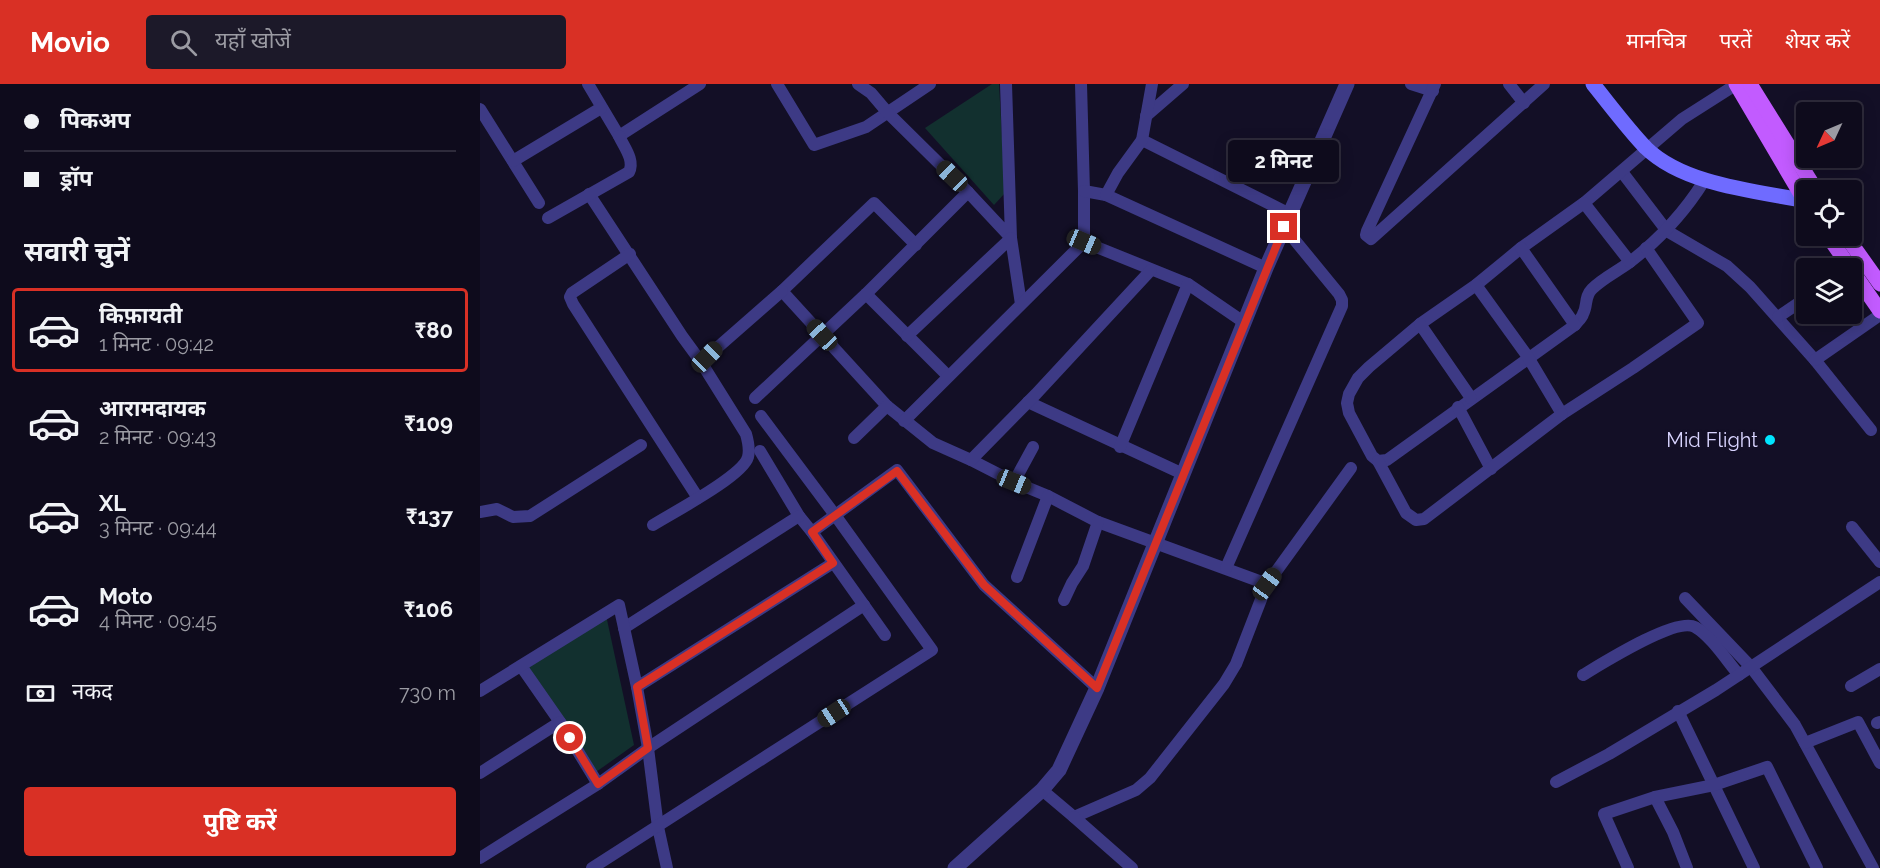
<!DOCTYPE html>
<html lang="hi">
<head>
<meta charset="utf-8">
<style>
  :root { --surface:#0e0b1c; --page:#1c1929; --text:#f1f3f6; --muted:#9b9ba3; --line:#2e2b3b; --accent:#d93025 }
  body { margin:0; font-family:Raleway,"Noto Sans Devanagari",sans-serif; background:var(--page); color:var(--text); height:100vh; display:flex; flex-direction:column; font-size:22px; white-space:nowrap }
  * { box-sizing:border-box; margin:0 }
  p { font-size:20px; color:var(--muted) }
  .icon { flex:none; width:33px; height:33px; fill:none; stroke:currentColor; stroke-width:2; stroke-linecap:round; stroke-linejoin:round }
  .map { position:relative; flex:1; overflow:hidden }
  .side { display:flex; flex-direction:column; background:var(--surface); width:480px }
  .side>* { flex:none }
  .banner { display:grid; align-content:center; height:132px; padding:0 24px; background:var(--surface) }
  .needle { width:39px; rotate:226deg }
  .controls { position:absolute; left:1316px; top:18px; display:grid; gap:12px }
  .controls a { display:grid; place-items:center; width:66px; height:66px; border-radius:6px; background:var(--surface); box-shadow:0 3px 15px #0003,0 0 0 2px var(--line); font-size:30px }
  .end { position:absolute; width:27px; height:27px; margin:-14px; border:8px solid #d93025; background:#fff; box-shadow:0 0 0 3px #fff }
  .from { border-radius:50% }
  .bubble { position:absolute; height:42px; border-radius:6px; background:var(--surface); box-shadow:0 3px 15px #0003,0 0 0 2px var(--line); font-size:20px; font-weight:700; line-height:42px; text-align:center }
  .car { position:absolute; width:18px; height:36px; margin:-18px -9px; border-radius:8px; box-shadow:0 0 4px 2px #0007; background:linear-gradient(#222 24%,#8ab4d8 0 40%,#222 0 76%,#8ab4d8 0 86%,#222 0) }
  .banner b { display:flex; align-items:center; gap:21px; height:57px; font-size:22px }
  .banner b+b { border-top:2px solid var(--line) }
  .banner i { width:15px; height:15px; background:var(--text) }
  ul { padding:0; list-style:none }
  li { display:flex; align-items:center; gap:18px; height:84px; margin:0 12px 9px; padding:0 12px; border:3px solid transparent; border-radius:6px }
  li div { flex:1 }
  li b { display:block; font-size:22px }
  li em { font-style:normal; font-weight:700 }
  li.selected { border-color:var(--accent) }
  li>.icon { width:54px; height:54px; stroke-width:1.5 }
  h2 { padding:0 24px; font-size:27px; line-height:72px }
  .pay { display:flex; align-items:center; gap:15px; height:66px; padding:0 24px; font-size:22px }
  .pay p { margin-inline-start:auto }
  .action { display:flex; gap:12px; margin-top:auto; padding:12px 24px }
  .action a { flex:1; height:69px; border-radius:6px; background:var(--accent); color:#fff; font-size:24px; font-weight:700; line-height:69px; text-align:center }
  header { display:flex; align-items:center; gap:36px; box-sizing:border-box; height:84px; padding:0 30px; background:var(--accent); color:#fff }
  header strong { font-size:28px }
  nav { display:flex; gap:33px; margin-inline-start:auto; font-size:21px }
  .search { width:420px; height:54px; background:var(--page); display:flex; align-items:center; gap:15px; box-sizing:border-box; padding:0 21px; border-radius:6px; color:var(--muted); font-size:22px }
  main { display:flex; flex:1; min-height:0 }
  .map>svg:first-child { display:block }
  .green { fill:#12302f }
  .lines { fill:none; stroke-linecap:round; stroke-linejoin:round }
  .minor { stroke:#3d3a85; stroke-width:12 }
  .tertiary { stroke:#3d3a85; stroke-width:15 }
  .secondary { stroke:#6f6bff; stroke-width:15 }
  .primary { stroke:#c25bff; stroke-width:15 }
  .route { stroke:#d93025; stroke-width:8 }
  .poi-dot { fill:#00e5ff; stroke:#130f26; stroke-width:2 }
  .labels { text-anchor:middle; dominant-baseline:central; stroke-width:6; stroke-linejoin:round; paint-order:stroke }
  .poi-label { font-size:20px; fill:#d9d4ff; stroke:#130f26; text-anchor:end }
</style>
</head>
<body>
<header>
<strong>Movio</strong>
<div class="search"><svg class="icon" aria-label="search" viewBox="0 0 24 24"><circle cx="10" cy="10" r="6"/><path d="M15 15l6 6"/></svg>यहाँ खोजें</div>
<nav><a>मानचित्र</a><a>परतें</a><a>शेयर करें</a></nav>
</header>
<main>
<section class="side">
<div class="banner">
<b><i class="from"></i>पिकअप</b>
<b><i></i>ड्रॉप</b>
</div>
<h2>सवारी चुनें</h2>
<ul>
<li class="selected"><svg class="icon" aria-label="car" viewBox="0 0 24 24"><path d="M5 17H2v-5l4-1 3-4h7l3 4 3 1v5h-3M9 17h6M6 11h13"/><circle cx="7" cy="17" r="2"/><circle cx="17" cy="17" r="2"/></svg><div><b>किफ़ायती</b><p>1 मिनट · 09:42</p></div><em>₹80</em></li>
<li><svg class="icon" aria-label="car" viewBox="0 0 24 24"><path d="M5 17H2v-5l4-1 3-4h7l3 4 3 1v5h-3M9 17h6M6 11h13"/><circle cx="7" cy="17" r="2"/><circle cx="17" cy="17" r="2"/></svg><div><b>आरामदायक</b><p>2 मिनट · 09:43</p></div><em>₹109</em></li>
<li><svg class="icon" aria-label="car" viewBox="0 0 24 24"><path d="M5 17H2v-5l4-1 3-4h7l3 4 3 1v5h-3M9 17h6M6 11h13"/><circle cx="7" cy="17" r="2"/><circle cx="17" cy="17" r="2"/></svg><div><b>XL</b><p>3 मिनट · 09:44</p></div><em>₹137</em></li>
<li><svg class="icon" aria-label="car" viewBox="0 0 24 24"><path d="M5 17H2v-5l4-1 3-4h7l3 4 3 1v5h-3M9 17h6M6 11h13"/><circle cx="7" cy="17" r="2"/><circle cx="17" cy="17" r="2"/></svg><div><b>Moto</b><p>4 मिनट · 09:45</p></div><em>₹106</em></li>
</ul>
<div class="pay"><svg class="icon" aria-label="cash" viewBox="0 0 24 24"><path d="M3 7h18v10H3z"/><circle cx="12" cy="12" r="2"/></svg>नकद<p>730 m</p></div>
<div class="action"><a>पुष्टि करें</a></div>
</section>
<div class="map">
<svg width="1400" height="784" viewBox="0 0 1400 784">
  <rect width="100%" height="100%" fill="#130f26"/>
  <!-- green -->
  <g class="green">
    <path d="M 512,0 L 519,0 L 525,109 L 514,121 L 445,44 Z"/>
    <path d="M 126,531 L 154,661 L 116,688 L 44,582 Z"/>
  </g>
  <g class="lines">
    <!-- minor -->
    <g class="minor">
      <path d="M 108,0 L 139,52 L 220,0"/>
      <path d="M 297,0 L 334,61 L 386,43 L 450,0"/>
      <path d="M 378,0 L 391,9 L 408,29 L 488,108 L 531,154 L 526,0"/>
      <path d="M 601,0 L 604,107 L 604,158"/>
      <path d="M 931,0 L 953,7"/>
      <path d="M 955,0 L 887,147 L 886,151 L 891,155 L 1064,0"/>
      <path d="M 1029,0 L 1044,19"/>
      <path d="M 0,25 L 59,119"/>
      <path d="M 666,32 L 703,0"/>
      <path d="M 662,56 L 810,130"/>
      <path d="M 33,77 L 121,24"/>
      <path d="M 1142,88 L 1187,147 L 1247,182 L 1270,203 L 1335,276 L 1391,346"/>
      <path d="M 1224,97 C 1204,129 1181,154 1150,178 C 1138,187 1123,194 1112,205 C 1104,213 1108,221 1103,230 C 1102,234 1098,237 1095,241 L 907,376 L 898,377 L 892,372 L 869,329 L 867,319 L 869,310 L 878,294 L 889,283 L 940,240 L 996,201 L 1041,164 L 1104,119 L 1202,35 L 1257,0"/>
      <path d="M 604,107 L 626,111 L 786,184"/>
      <path d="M 109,110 L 202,252 L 221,278"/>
      <path d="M 626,111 L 638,89 L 662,56 L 672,0"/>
      <path d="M 1104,119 L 1150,178"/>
      <path d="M 68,134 L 149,88 C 155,76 144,63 139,52"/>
      <path d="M 436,161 L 394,119 L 302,207 L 407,322 L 453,359 L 491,376 L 534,398 L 568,412 L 618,438 L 787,500"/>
      <path d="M 1041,164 L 1095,241"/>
      <path d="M 150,170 L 92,209 L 90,213 L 93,220 L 218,414"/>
      <path d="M 996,201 L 1048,273 L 1082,330 L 1153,284 L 1218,239 L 1166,164"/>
      <path d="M 386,210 L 468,292"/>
      <path d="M 1298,233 L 1326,214"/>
      <path d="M 940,240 L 991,314"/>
      <path d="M 427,252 L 531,154 L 541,220"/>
      <path d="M 1335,276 L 1400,231"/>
      <path d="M 275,314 L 386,210 L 488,108"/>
      <path d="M 548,318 L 703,390"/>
      <path d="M 978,323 L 1011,385"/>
      <path d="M 424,337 L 604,158 L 708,200 L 765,239"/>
      <path d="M 374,354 L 407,322"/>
      <path d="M 640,363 L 708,200"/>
      <path d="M 280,367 L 319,432 L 332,448 L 405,551"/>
      <path d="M 491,376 L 556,310 L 671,186"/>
      <path d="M 898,377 L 926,429 L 936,436 L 944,435 L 1082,330"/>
      <path d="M 534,398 L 553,363"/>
      <path d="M 0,428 L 17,425 L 33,433 L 50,432 L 161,361"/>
      <path d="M 173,441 C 192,429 263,392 268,373 C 270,365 268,357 266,350 L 221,278 L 302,207"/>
      <path d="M 1372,443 L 1400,478"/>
      <path d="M 332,448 L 417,386 L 504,501 L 617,604"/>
      <path d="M 746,484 L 862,222 L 862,216 L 859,210 L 804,143"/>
      <path d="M 537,493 L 568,412"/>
      <path d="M 1205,514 L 1271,583 L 1315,641 L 1393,784"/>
      <path d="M 584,516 L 592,499 L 603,482 L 618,438"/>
      <path d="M 144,544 L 319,432"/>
      <path d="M 41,582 L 80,638 L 118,700"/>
      <path d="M 1103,591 C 1123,579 1196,533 1215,543 C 1231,552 1247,577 1259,591"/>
      <path d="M 1371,602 L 1400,585"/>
      <path d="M 157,603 L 353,479"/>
      <path d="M 0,607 L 139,521 L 157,603 L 168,664 L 178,743 L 187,784"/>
      <path d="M 1198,627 L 1274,784"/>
      <path d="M 1397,639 L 1400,638"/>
      <path d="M 1325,659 L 1378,638 L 1400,679"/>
      <path d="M 0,689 L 80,638"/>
      <path d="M 1076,698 L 1129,670 L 1236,606 L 1400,498"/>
      <path d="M 562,706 L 594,733 L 656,706 L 670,694 L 744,600 L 756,580 L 787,500 L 871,384"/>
      <path d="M 1175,713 L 1193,748 L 1207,784"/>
      <path d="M 594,733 L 652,784"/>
      <path d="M 0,774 L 118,700 L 168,664 L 384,521"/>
      <path d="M 112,784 L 452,566 L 355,431 L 281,332"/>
      <path d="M 1148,784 L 1124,730 L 1175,713 L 1234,701 L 1287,683 L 1337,784"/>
    </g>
    <!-- tertiary -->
    <path class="tertiary" d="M 475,784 L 562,706 L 579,686 L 617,604 L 786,184 L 867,0"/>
    <!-- secondary -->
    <path class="secondary" d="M 1113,0 C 1130,21 1147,44 1166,64 C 1204,101 1276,107 1326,117"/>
    <!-- primary -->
    <g class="primary">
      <path d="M 1256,0 L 1326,119"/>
      <path d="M 1270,0 L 1336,106"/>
      <path d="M 1348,152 L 1400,227"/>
      <path d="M 1366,152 L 1400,200"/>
    </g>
  </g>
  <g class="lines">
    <!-- route -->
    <path class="route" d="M 90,654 L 118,700 L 168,664 L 157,603 L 353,479 L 332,448 L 417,387 L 504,501 L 617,604 L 804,143"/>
  </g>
  <!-- markers -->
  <circle class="poi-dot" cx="1290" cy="356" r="6"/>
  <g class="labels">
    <!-- poi labels -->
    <g class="poi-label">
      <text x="1278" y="356">Mid Flight</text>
    </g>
  </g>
</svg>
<div class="controls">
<a><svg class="needle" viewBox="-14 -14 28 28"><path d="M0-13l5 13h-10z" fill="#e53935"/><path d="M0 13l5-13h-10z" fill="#9b9ba3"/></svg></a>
<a><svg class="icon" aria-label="locate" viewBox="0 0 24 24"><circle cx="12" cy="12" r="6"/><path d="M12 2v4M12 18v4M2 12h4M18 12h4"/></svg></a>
<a><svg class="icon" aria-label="layers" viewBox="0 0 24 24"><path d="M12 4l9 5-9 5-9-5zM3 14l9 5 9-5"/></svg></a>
</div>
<i class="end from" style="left:90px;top:654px"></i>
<i class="end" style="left:804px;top:143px"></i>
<div class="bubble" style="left:748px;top:56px;width:111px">2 मिनट</div>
<i class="car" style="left:472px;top:92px;rotate:314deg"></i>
<i class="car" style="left:604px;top:158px;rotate:113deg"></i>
<i class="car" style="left:342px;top:251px;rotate:317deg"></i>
<i class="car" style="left:227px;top:273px;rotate:45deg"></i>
<i class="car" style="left:534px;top:398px;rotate:112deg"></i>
<i class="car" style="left:787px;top:500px;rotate:36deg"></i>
<i class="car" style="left:354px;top:629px;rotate:237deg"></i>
</div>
</main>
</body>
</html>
